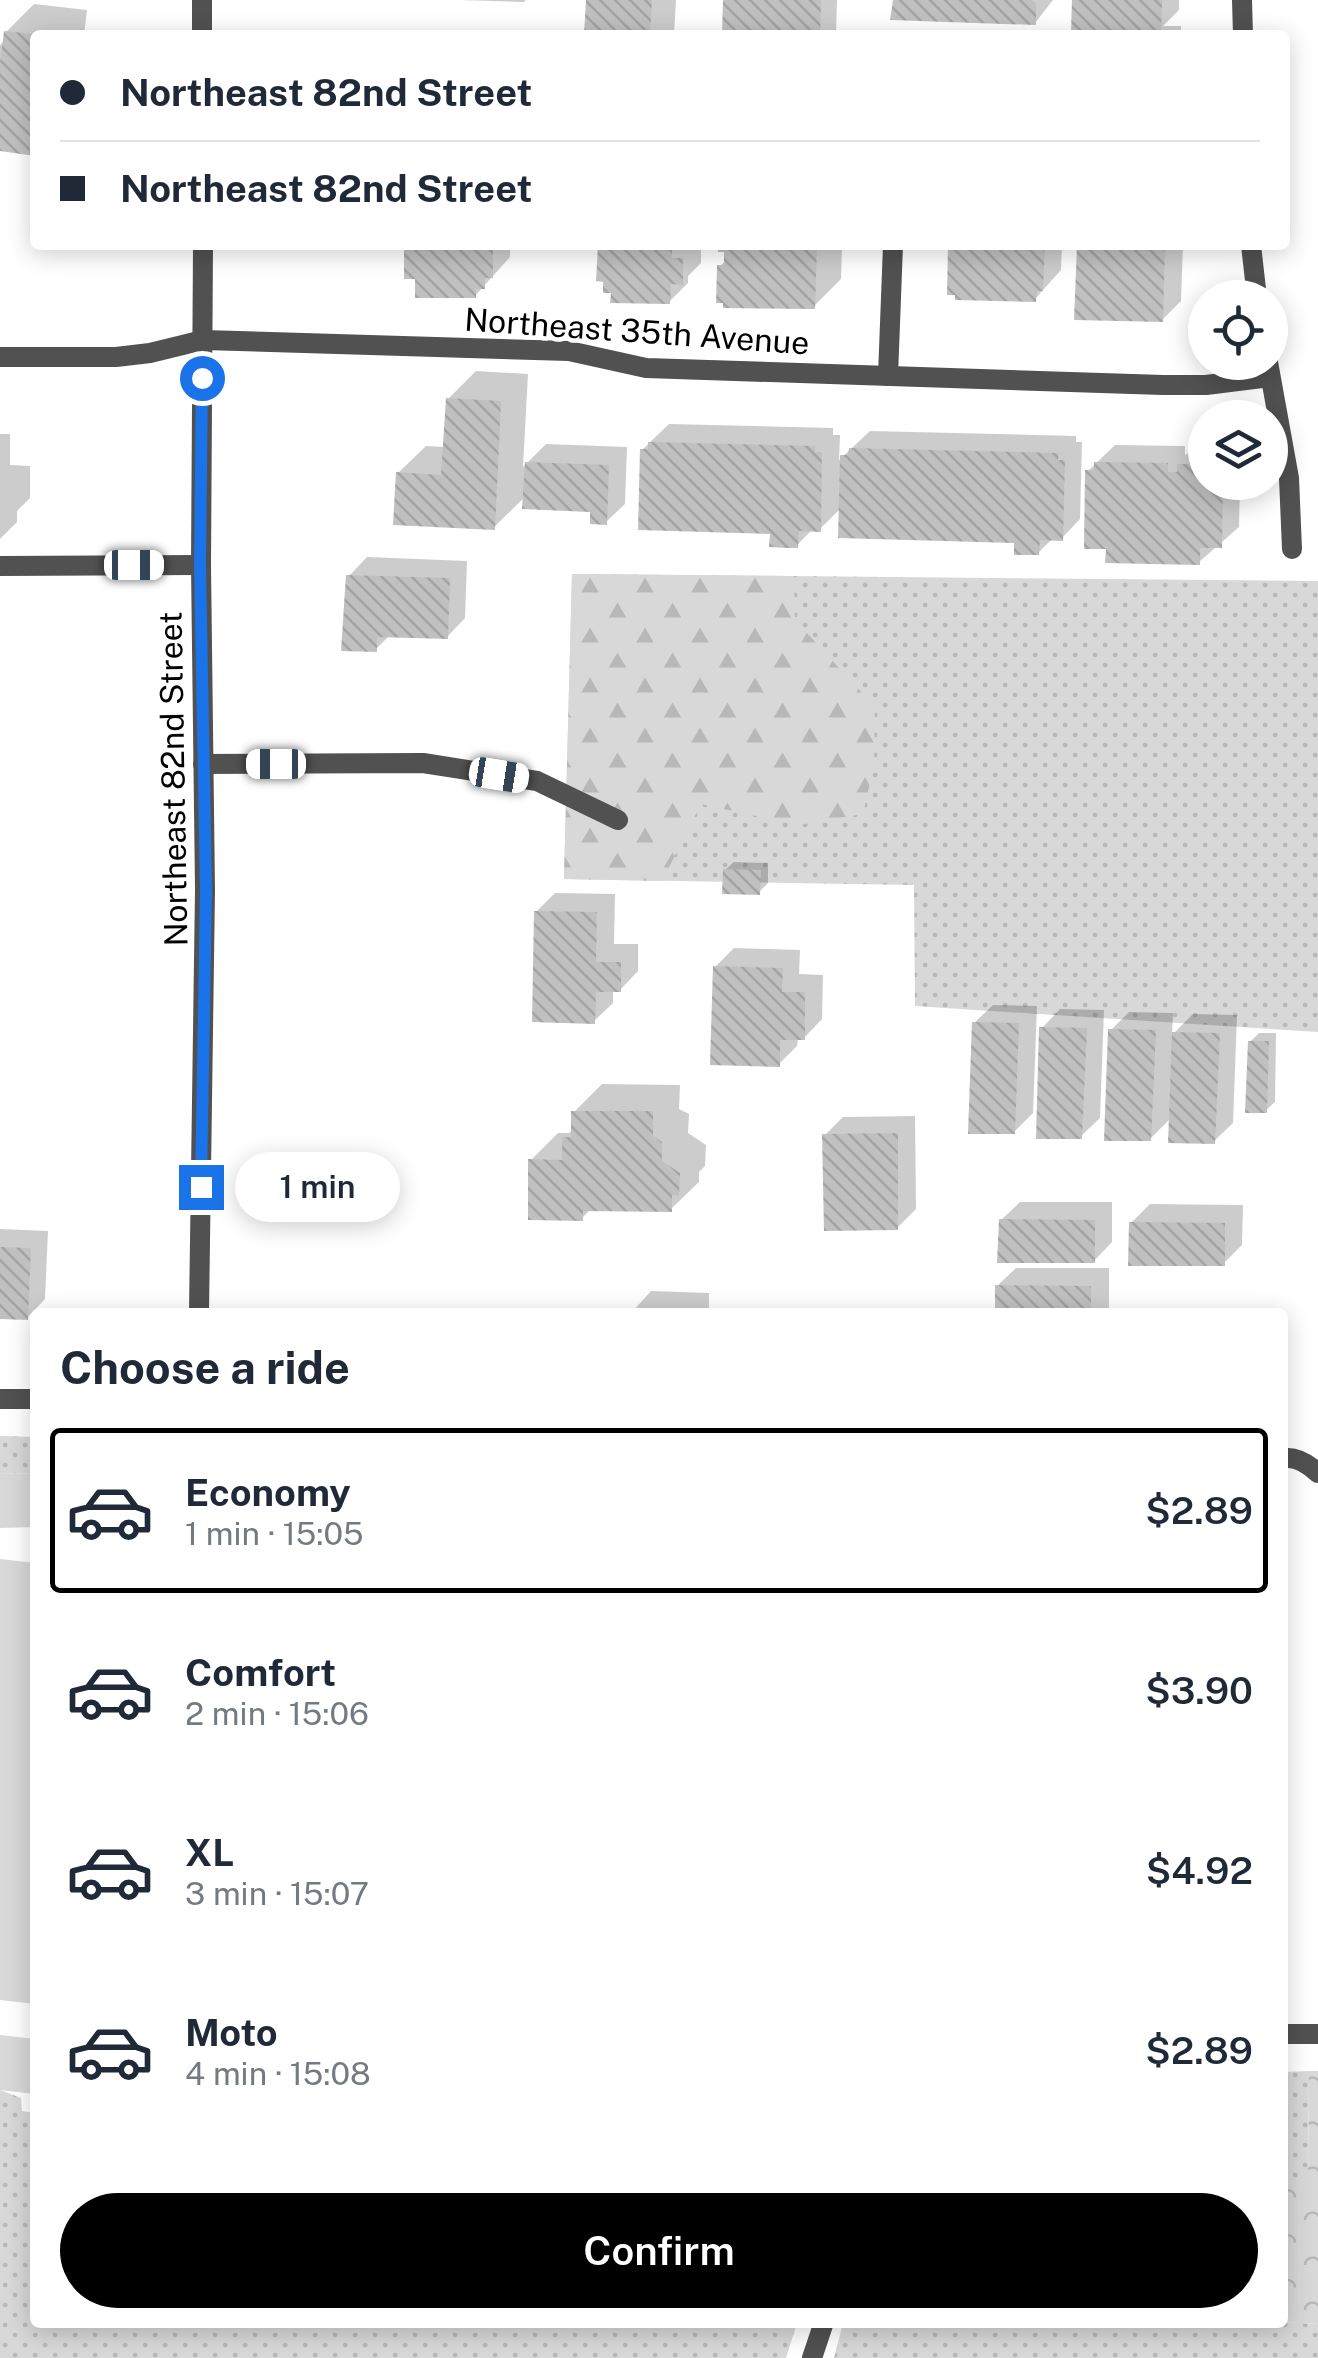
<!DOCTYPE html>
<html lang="en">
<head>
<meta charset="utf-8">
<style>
  :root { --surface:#fff; --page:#f2f2f3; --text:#1f2937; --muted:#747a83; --line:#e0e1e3; --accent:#000 }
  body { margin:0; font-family:"Public Sans",sans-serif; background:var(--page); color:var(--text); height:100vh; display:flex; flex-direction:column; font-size:38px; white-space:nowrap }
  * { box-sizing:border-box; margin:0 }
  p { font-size:32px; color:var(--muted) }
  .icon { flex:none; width:55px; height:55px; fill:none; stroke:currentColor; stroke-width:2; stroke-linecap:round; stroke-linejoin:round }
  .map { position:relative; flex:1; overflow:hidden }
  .drawer { position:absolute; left:30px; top:1308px; width:1258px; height:1020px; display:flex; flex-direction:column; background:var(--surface); border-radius:10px; box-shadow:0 5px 25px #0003 }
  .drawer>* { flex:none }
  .top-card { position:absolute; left:30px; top:30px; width:1260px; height:220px; border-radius:10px; box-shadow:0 5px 25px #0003; display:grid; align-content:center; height:220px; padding:0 30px; background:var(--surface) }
  .controls { position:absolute; left:1188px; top:280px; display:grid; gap:20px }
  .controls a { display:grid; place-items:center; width:100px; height:100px; border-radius:50%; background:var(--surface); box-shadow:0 5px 25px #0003; font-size:50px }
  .end { position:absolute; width:45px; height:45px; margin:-22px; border:12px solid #1a73e8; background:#fff; box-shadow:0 0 0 5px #fff }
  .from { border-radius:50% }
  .bubble { position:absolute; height:70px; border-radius:35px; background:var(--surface); box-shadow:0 5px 25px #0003; font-size:32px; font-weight:600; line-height:70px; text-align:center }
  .car { position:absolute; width:30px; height:60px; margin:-30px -15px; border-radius:12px; box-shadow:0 0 8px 2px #0007; background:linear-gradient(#fff 24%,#345 0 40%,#fff 0 76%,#345 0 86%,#fff 0) }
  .top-card b { display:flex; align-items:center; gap:35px; height:95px; font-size:38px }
  .top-card b+b { border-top:2px solid var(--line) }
  .top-card i { width:25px; height:25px; background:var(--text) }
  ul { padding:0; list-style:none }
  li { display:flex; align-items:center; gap:30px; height:165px; margin:0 20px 15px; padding:0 10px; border:5px solid transparent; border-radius:10px }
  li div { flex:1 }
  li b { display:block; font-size:38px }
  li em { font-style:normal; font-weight:600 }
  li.current { border-color:var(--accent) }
  li>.icon { width:90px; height:90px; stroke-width:1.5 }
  h2 { padding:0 30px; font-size:45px; line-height:120px }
  .primary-button { display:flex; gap:20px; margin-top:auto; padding:20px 30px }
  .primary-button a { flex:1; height:115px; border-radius:60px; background:var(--accent); color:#fff; font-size:40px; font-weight:600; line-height:115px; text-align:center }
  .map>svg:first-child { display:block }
  .grass { fill:url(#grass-dots) }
  .forest { fill:url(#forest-firs) }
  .park { fill:url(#park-crowns) }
  .pitch { fill:#d8d8d8 }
  .shadow { fill:#0003 }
  .building { fill:url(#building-back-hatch) }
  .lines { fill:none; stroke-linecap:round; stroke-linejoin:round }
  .service { stroke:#515151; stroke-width:20 }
  .minor { stroke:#515151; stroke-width:20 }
  .route { stroke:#1a73e8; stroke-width:12 }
  .labels { text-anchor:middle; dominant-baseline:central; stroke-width:9; stroke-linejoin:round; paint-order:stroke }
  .street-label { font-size:32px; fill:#000; stroke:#fff }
</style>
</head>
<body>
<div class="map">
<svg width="1318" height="2358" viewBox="0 0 1318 2358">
  <defs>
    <pattern id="grass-dots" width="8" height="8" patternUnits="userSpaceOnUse" patternTransform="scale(2.5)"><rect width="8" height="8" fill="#d8d8d8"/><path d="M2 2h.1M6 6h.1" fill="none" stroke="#b8b8b8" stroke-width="1.8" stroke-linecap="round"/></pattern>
    <pattern id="forest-firs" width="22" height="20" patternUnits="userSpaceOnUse" patternTransform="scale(2.5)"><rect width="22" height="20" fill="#d8d8d8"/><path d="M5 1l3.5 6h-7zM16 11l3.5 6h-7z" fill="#b8b8b8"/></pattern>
    <pattern id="park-crowns" width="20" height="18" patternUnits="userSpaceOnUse" patternTransform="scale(2.5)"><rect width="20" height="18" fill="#d8d8d8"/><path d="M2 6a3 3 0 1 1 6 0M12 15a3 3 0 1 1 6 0" fill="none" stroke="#b8b8b8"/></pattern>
    <pattern id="building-back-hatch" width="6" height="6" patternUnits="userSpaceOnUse" patternTransform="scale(2.5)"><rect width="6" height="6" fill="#c0c0c0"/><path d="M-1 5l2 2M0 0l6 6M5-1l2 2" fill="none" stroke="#a3a3a3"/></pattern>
  </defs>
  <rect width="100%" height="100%" fill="#fff"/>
  <!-- grass -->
  <g class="grass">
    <path d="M 572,574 L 1318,581 L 1318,1032 L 915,1006 L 914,885 L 564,879 Z"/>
    <path d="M 0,1436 L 35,1437 L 35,1473 L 0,1474 Z"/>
    <path d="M 1309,2071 L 1308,2179 L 1283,2192 L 1282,2072 Z"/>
    <path d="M 0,2090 L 21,2098 L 22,2111 L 35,2113 L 35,2322 L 797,2323 L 786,2358 L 0,2358 Z"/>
    <path d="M 1283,2322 L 1318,2324 L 1318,2358 L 834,2358 L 843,2323 Z"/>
  </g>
  <!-- forest -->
  <path class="forest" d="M 572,574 L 794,576 L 795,620 L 875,707 L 874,765 L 863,814 L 798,825 L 701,804 L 662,881 L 564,879 Z"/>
  <!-- park -->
  <path class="park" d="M 1309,2071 L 1318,2071 L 1318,2324 L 1282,2322 L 1283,2192 L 1308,2178 Z"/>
  <!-- pitch -->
  <g class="pitch">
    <path d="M 35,1473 L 35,1527 L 0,1528 L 0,1474 Z"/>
    <path d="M 0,1559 L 35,1563 L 35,2004 L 0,2000 Z"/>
    <path d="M 0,2035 L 35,2039 L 35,2094 L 0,2090 Z"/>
  </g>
  <!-- shadow -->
  <g class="shadow">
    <path d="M 459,0 L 526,0 L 524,2 Z"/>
    <path d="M 589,0 L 676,0 L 674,35 L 587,35 Z"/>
    <path d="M 725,0 L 837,0 L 836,35 L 724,35 Z"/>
    <path d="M 894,0 L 1053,0 L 1035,23 Z"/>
    <path d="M 1075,0 L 1179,0 L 1179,10 L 1163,26 L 1181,26 L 1181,35 L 1085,35 L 1091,28 Z"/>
    <path d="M 34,4 L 87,10 L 84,35 L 35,35 L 35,153 L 0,149 L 0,45 L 5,40 L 6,32 Z"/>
    <path d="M 413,245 L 510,245 L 510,257 L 475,296 L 418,276 L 407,251 Z"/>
    <path d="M 600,245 L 701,245 L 701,263 L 688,276 L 688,283 L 669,302 L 613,291 Z"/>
    <path d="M 721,245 L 842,245 L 841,279 L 814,306 L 720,266 L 727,259 L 727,250 Z"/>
    <path d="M 951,245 L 1062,245 L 1061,270 L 1035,299 Z"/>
    <path d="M 1079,245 L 1183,245 L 1181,301 L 1162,320 Z"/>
    <path d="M 476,371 L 528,374 L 523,467 L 546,444 L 627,447 L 625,504 L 606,522 L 592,510 L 526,496 L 494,527 L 398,473 L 426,446 L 445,447 L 448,399 Z"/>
    <path d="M 669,424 L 833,428 L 833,435 L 840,435 L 839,460 L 870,431 L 1076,436 L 1076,442 L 1082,442 L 1080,519 L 1062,538 L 1053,538 L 1038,553 L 1017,540 L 841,508 L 820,529 L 813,529 L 797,545 L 642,450 Z"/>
    <path d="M 0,434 L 10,434 L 10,465 L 30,466 L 30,498 L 17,511 L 17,522 L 0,539 Z"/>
    <path d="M 1115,445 L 1185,446 L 1185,455 L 1198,446 L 1205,446 L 1205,482 L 1240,482 L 1239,527 L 1199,562 L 1109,547 L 1088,471 Z"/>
    <path d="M 367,557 L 467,561 L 465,618 L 447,637 L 390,635 L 376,649 L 349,576 Z"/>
    <path d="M 734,862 L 768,863 L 768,883 L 759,892 L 725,870 Z"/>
    <path d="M 555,893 L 615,894 L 614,944 L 638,944 L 638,971 L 620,990 L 613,990 L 613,1003 L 594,1021 L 536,912 Z"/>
    <path d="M 734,948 L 800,950 L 799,974 L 823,975 L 822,1019 L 804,1038 L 798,1038 L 797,1046 L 779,1064 L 715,967 Z"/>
    <path d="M 993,1005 L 1037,1006 L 1033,1113 L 1014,1132 L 974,1023 Z"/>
    <path d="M 1060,1009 L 1104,1010 L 1100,1118 L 1081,1136 L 1042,1028 Z"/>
    <path d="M 1129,1012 L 1173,1013 L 1172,1035 L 1193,1014 L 1237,1015 L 1233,1123 L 1214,1141 L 1172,1117 L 1150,1139 L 1111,1030 Z"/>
    <path d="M 1259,1033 L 1276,1033 L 1275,1102 L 1266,1110 L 1250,1042 Z"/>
    <path d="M 602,1084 L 680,1085 L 679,1109 L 689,1114 L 688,1133 L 706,1145 L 705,1166 L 699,1172 L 699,1182 L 671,1209 L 591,1209 L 582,1218 L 531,1160 L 558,1133 L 569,1133 L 574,1128 L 574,1112 Z"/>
    <path d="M 915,1116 L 916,1209 L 897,1228 L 825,1135 L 843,1117 Z"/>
    <path d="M 1020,1202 L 1112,1202 L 1112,1242 L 1094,1261 L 1001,1220 Z"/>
    <path d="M 1150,1204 L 1243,1205 L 1242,1245 L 1224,1263 L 1131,1223 Z"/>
    <path d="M 0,1229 L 48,1231 L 45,1299 L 27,1318 L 0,1317 Z"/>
    <path d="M 1016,1268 L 1109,1268 L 1109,1309 L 1105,1312 L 997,1312 L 997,1286 Z"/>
    <path d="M 651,1291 L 709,1293 L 709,1312 L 632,1312 Z"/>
    <path d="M 862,1309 L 955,1310 L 955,1312 L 859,1312 Z"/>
  </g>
  <!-- building -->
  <g class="building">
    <path d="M 586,0 L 652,0 L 650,35 L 584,35 Z"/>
    <path d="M 723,0 L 821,0 L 820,35 L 722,35 Z"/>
    <path d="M 1031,0 L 1036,3 L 1036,25 L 890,20 L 893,0 Z"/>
    <path d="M 1072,0 L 1162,0 L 1161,32 L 1071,31 Z"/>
    <path d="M 4,31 L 35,34 L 35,156 L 0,151 L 0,63 Z"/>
    <path d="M 415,245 L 493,245 L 493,278 L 485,278 L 485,289 L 476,289 L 476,298 L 415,298 L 415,279 L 404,279 L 404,250 L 415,250 Z"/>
    <path d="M 598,245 L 672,245 L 672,258 L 683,258 L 683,285 L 671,284 L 670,304 L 610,303 L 611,293 L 603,293 L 603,282 L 596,281 Z"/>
    <path d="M 718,245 L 817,245 L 815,309 L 723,308 L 723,303 L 716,303 L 717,265 L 724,265 L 724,252 L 718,252 Z"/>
    <path d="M 948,245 L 1045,245 L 1043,291 L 1037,291 L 1036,302 L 955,300 L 955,295 L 947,295 Z"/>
    <path d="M 1077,245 L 1165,245 L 1163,322 L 1074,320 Z"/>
    <path d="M 446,398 L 501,401 L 495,530 L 393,525 L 396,472 L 441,475 Z"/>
    <path d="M 648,442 L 815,446 L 815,452 L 822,452 L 821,532 L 799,531 L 798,548 L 786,548 L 769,547 L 770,534 L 638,530 L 640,449 L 648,449 Z"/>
    <path d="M 849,448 L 1059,453 L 1058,460 L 1065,460 L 1063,541 L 1040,540 L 1039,555 L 1014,555 L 1014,543 L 838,538 L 840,455 L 848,455 Z"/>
    <path d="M 525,462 L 609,465 L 607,525 L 590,524 L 590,512 L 522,509 Z"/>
    <path d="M 1094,462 L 1168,463 L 1168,472 L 1177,472 L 1177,464 L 1202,464 L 1205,482 L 1223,482 L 1222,548 L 1200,548 L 1200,565 L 1105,563 L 1106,549 L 1084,549 L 1085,470 L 1094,470 Z"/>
    <path d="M 346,575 L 450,578 L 448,639 L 377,637 L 377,652 L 341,651 Z"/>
    <path d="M 723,869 L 761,870 L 760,895 L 722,894 Z"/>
    <path d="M 534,911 L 597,912 L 596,962 L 621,962 L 621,992 L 596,992 L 595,1024 L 532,1022 Z"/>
    <path d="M 713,966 L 783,968 L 782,992 L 805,992 L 805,1040 L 780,1040 L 780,1067 L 710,1065 Z"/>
    <path d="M 972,1022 L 1019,1023 L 1015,1134 L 968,1134 Z"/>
    <path d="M 1039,1027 L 1087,1028 L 1082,1139 L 1036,1139 Z"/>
    <path d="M 1108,1029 L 1156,1030 L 1151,1141 L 1104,1141 Z"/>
    <path d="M 1172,1032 L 1220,1033 L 1215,1144 L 1168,1143 Z"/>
    <path d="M 1248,1041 L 1269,1041 L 1267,1113 L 1245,1113 Z"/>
    <path d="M 571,1111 L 653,1111 L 653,1136 L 662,1142 L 662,1161 L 680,1173 L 679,1196 L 672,1195 L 672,1212 L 583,1211 L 583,1221 L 528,1220 L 528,1159 L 562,1160 L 562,1137 L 571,1137 Z"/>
    <path d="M 898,1133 L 898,1230 L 824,1231 L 822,1134 Z"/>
    <path d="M 999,1219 L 1095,1220 L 1095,1263 L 997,1263 Z"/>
    <path d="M 1129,1222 L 1225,1223 L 1225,1266 L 1128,1266 Z"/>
    <path d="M 0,1247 L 31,1248 L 28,1320 L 0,1319 Z"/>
    <path d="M 995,1285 L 1091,1286 L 1091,1312 L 995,1312 Z"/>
  </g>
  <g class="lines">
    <!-- service -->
    <g class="service">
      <path d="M 0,566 L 201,565"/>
      <path d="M 203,764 L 423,763 L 537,781 L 618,820"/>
      <path d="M 1282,1459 C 1295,1455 1309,1465 1318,1473"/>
      <path d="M 1282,2034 L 1318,2034"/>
      <path d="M 812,2358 L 824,2322"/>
    </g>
    <!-- minor -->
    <g class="minor">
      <path d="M 202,0 L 202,35"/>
      <path d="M 1242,0 L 1243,35"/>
      <path d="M 1251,245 L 1257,298"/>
      <path d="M 0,357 L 116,357 L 150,353 L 203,340 L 569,351 L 646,368 L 1163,385 L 1206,385 L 1270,377"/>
      <path d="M 1268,362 L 1289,478 L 1292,549"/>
      <path d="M 888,376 L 893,245"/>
      <path d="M 199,1312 L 205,890 L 201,565 L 203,245"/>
      <path d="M 0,1399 L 35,1399"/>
    </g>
  </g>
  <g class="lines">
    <!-- route -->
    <path class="route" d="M 201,1187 L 206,890 L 200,565 L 202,378"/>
  </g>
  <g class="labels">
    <!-- street labels -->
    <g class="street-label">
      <text transform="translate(637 331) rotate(4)">Northeast 35th Avenue</text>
      <text transform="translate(173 779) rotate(-91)">Northeast 82nd Street</text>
    </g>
  </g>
</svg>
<div class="controls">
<a><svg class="icon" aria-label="locate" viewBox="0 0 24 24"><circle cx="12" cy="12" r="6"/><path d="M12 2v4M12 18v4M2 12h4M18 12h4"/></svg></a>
<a><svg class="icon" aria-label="layers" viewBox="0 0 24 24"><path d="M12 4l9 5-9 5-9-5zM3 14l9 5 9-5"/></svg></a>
</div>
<i class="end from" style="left:202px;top:378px"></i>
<i class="end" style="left:201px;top:1187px"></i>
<div class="bubble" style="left:235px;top:1152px;width:165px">1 min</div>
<i class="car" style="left:134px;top:565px;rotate:90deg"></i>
<i class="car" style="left:276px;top:764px;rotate:270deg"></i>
<i class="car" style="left:499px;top:775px;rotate:99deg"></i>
<div class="top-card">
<b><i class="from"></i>Northeast 82nd Street</b>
<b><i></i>Northeast 82nd Street</b>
</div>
<section class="drawer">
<h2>Choose a ride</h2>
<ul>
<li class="current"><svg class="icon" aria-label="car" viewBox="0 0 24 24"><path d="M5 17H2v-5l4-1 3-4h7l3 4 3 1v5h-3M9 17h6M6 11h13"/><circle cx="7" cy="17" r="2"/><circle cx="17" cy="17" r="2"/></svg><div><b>Economy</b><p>1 min · 15:05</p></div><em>$2.89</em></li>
<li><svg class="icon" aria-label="car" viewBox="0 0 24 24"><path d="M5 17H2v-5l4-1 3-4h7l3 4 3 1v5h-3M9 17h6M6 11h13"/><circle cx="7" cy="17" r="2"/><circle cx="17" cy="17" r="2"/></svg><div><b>Comfort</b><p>2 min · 15:06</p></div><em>$3.90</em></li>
<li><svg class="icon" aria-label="car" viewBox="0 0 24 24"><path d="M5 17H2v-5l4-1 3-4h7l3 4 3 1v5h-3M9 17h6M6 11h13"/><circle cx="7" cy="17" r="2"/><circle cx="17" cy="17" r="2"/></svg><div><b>XL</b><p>3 min · 15:07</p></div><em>$4.92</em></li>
<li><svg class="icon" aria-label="car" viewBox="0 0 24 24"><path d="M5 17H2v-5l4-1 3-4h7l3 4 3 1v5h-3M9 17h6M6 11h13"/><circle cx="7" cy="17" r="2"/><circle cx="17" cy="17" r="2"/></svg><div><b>Moto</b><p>4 min · 15:08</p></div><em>$2.89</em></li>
</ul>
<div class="primary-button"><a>Confirm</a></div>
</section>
</div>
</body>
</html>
